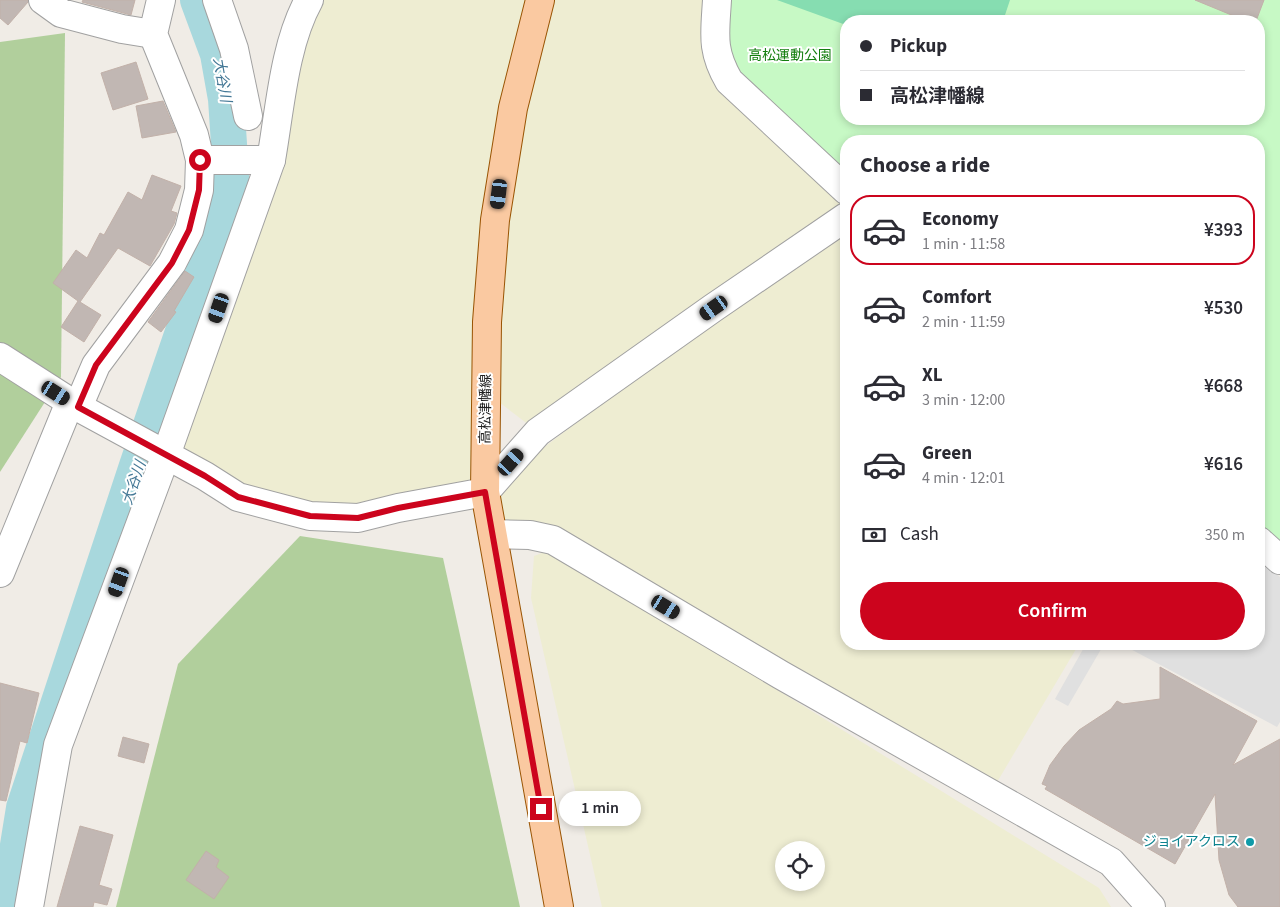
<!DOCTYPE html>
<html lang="en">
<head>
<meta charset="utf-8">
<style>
  :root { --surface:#fff; --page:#f2f2f3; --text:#2b2b33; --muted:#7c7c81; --line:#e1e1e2; --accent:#cc041d }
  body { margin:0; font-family:"Source Sans 3","Noto Sans JP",sans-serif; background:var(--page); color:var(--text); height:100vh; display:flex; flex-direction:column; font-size:19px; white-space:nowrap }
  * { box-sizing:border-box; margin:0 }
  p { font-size:16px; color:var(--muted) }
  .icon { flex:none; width:28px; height:28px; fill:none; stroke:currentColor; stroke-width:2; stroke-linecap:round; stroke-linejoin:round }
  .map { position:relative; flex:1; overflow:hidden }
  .sheet { position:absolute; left:840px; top:135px; width:425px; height:515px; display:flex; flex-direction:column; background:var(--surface); border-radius:20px; box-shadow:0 2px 8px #0003 }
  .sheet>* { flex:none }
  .hud { position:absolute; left:840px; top:15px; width:425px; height:110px; border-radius:20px; box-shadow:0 2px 8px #0003; display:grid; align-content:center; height:110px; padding:0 20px; background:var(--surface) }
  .tools { position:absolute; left:775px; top:841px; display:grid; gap:10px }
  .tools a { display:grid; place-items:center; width:50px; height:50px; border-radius:50%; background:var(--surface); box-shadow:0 2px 8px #0003; font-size:25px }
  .end { position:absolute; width:22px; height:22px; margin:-11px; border:6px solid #cc041d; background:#fff; box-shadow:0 0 0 2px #fff }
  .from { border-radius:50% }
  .bubble { position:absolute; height:35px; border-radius:18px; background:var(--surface); box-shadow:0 2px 8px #0003; font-size:16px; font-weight:600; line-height:35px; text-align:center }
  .car { position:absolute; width:15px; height:30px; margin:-15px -8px; border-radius:6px; box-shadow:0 0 4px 1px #0007; background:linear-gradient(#222 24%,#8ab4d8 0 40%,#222 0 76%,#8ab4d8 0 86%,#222 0) }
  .hud b { display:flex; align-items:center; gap:18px; height:48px; font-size:19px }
  .hud b+b { border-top:1px solid var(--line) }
  .hud i { width:12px; height:12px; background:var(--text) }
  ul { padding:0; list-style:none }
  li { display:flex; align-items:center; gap:15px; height:70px; margin:0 10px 8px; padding:0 10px; border:2px solid transparent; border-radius:20px }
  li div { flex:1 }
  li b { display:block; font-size:19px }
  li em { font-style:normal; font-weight:600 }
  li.on { border-color:var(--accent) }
  li>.icon { width:45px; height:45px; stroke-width:1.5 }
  h2 { padding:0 20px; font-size:22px; line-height:60px }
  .pay { display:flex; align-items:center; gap:12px; height:55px; padding:0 20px; font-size:19px }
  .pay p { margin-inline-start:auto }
  .action { display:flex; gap:10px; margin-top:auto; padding:10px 20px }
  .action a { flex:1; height:58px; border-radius:30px; background:var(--accent); color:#fff; font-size:20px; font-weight:600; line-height:58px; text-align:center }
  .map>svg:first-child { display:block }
  .farmland { fill:#eeedd2; fill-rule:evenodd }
  .forest { fill:#b1cf9c }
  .park { fill:#c7f9c5; fill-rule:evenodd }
  .pitch { fill:#86ddb1 }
  .parking { fill:#e0e0e0 }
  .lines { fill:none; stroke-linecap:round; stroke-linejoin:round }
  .river { stroke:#a8d8dd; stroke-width:36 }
  .building { fill:#c1b7b3; stroke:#c2b1a9 }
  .minor-casing { stroke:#a1a1a1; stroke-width:30 }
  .major-casing { stroke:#995403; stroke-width:30 }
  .minor { stroke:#fff; stroke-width:28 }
  .major { stroke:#fac9a1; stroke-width:28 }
  .route { stroke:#cc041d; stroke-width:6 }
  .culture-dot { fill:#0f9aa8; stroke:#fff; stroke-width:2 }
  .labels { text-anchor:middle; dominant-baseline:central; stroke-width:4; stroke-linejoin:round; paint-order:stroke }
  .park-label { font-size:14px; fill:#137e0e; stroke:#fff }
  .street-label { font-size:14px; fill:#202020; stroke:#fff }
  .culture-label { font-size:14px; fill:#0d838f; stroke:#fff; text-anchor:end }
  .water-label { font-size:15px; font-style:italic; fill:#447896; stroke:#fff }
</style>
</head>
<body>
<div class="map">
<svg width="1280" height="907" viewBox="0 0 1280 907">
  <rect width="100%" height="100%" fill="#f0ece6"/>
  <!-- farmland -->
  <g class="farmland">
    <path d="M 309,0 L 712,0 L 846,189 L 846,218 L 538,432 L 490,395 L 486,491 L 846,219 L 846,644 L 1079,644 L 990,794 L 553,540 L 493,534 L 485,492 L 358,518 L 238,497 L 163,454 Z"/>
    <path d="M 550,550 L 1099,888 L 1111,907 L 602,907 L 531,598 L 534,556 ZM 784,850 L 816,850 L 816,882 L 784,882 Z"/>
  </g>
  <!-- forest -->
  <g class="forest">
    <path d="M 65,33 L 61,377 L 0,472 L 0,42 Z"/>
    <path d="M 300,536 L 443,558 L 520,907 L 116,907 L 178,664 Z"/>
  </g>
  <!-- park -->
  <path class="park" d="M 723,0 L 1280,0 L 1280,552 L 1259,542 L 1259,141 L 846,141 L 846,182 L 731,76 ZM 846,21 L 1259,21 L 1259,119 L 846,119 Z"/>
  <!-- pitch -->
  <path class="pitch" d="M 777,0 L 1010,0 L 1003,21 L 846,21 L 846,25 Z"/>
  <!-- parking -->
  <g class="parking">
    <path d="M 1259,560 L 1280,577 L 1280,722 L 1277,727 L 1121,644 L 1259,644 Z"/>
    <path d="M 1086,644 L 1104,644 L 1068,706 L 1055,699 Z"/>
  </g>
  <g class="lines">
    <!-- river -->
    <path class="river" d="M 8,907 L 24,808 L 137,466 L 232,189 L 226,99 L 218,54 L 198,0"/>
  </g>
  <!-- building -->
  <g class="building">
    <path d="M 0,0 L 28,0 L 28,2 L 8,25 L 0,18 Z"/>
    <path d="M 83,0 L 135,0 L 131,15 L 82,2 Z"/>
    <path d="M 1195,0 L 1264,0 L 1256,21 L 1246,21 Z"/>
    <path d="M 136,62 L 148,99 L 113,110 L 101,73 Z"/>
    <path d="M 163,101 L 176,132 L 142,138 L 136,106 Z"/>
    <path d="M 152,175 L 181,186 L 171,211 L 177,213 L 174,224 L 150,266 L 118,248 L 80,302 L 101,315 L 84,342 L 61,327 L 78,301 L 53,283 L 76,250 L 87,258 L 100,233 L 104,235 L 128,192 L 142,200 Z"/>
    <path d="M 185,271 L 194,277 L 174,311 L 176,312 L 161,332 L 148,322 Z"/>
    <path d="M 1160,667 L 1257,721 L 1233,765 L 1280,739 L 1280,907 L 1238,907 L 1229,895 L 1219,860 L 1215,794 L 1175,864 L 1045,789 L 1047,786 L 1042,784 L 1050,765 L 1064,746 L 1079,730 L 1111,709 L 1117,701 L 1123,704 L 1160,699 Z"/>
    <path d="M 0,683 L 39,693 L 27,743 L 20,741 L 6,801 L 0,800 Z"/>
    <path d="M 123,737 L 149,744 L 144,763 L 118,756 Z"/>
    <path d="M 80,826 L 113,835 L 99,885 L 112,889 L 107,905 L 94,902 L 93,907 L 57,907 Z"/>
    <path d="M 206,851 L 219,860 L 216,867 L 229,877 L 214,899 L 186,880 Z"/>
  </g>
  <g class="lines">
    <!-- minor casing -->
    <g class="minor-casing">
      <g id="minor">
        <path d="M 43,0 L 61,13 L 122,29 L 153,34"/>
        <path d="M 217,0 L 234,49 L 248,116"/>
        <path d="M 717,0 C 715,34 711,50 729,81 L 846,190"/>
        <path d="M 200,160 L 271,160 C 280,109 284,45 309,0"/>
        <path d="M 0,357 L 78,407 L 205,476 L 238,497 L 310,516 L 358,518 L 398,508 L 485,492 L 538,432 L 713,308 L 846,217"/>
        <path d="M 78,407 L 96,365 L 172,263 L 189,230 L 199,190 L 200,160 L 194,135 L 153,34 L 161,0"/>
        <path d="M 493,534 L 530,535 L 553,540 L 781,675 L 1111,862 L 1151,907"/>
        <path d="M 1259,541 L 1280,560"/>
        <path d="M 0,573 L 70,402"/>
        <path d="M 29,907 L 58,745 L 166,455 L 271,160"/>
      </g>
    </g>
    <!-- major casing -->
    <g class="major-casing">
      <path id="major" d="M 540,0 L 513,108 L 495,220 L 487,322 L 485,492 L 559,907"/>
    </g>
    <!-- minor -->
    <use href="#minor" class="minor"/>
    <!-- major -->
    <use href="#major" class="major"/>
  </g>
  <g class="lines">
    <!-- route -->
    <path class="route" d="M 200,160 L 199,190 L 189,230 L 172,263 L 96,365 L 78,407 L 205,476 L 238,497 L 310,516 L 358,518 L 398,508 L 485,492 L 541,809"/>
  </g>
  <!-- markers -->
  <circle class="culture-dot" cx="1250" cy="842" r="5"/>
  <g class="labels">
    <!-- park labels -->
    <g class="park-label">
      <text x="790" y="56">高松運動公園</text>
    </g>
    <!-- street labels -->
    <g class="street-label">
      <text transform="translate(486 409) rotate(-89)">高松津幡線</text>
    </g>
    <!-- culture labels -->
    <g class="culture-label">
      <text x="1240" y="842">ジョイアクロス</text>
    </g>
    <!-- water labels -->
    <g class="water-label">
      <text transform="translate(222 80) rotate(80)">大谷川</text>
      <text transform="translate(134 483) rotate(-71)">大谷川</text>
    </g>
  </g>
</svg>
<div class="tools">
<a><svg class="icon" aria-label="locate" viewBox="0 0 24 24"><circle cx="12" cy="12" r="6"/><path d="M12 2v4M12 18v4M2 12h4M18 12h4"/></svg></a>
</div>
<i class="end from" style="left:200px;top:160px"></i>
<i class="end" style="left:541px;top:809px"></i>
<div class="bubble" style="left:559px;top:791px;width:82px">1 min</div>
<i class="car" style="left:499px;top:194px;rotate:187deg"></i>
<i class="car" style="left:219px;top:308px;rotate:199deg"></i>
<i class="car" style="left:714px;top:308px;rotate:235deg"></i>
<i class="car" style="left:56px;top:393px;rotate:122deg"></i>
<i class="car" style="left:511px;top:462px;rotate:42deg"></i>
<i class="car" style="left:119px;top:582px;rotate:200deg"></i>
<i class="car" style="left:666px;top:607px;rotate:121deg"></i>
<div class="hud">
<b><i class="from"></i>Pickup</b>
<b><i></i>高松津幡線</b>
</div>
<section class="sheet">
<h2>Choose a ride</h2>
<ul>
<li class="on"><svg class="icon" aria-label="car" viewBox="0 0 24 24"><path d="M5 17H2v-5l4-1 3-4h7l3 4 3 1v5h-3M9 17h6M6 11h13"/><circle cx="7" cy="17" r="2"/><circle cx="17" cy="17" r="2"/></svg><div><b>Economy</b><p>1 min · 11:58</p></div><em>¥393</em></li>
<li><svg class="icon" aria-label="car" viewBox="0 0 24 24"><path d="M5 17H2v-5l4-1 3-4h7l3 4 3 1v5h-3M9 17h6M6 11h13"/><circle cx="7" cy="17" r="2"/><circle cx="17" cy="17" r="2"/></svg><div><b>Comfort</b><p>2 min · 11:59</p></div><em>¥530</em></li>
<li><svg class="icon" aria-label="car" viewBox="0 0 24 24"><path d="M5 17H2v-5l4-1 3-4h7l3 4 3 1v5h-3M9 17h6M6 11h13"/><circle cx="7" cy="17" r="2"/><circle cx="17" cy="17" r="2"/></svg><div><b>XL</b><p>3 min · 12:00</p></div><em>¥668</em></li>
<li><svg class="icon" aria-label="car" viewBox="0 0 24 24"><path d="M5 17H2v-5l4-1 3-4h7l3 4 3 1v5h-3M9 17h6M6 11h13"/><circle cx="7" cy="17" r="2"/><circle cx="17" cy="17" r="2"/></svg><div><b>Green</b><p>4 min · 12:01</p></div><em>¥616</em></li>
</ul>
<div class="pay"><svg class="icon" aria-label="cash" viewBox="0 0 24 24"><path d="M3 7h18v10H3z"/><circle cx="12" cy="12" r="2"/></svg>Cash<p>350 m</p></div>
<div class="action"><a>Confirm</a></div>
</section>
</div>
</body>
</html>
